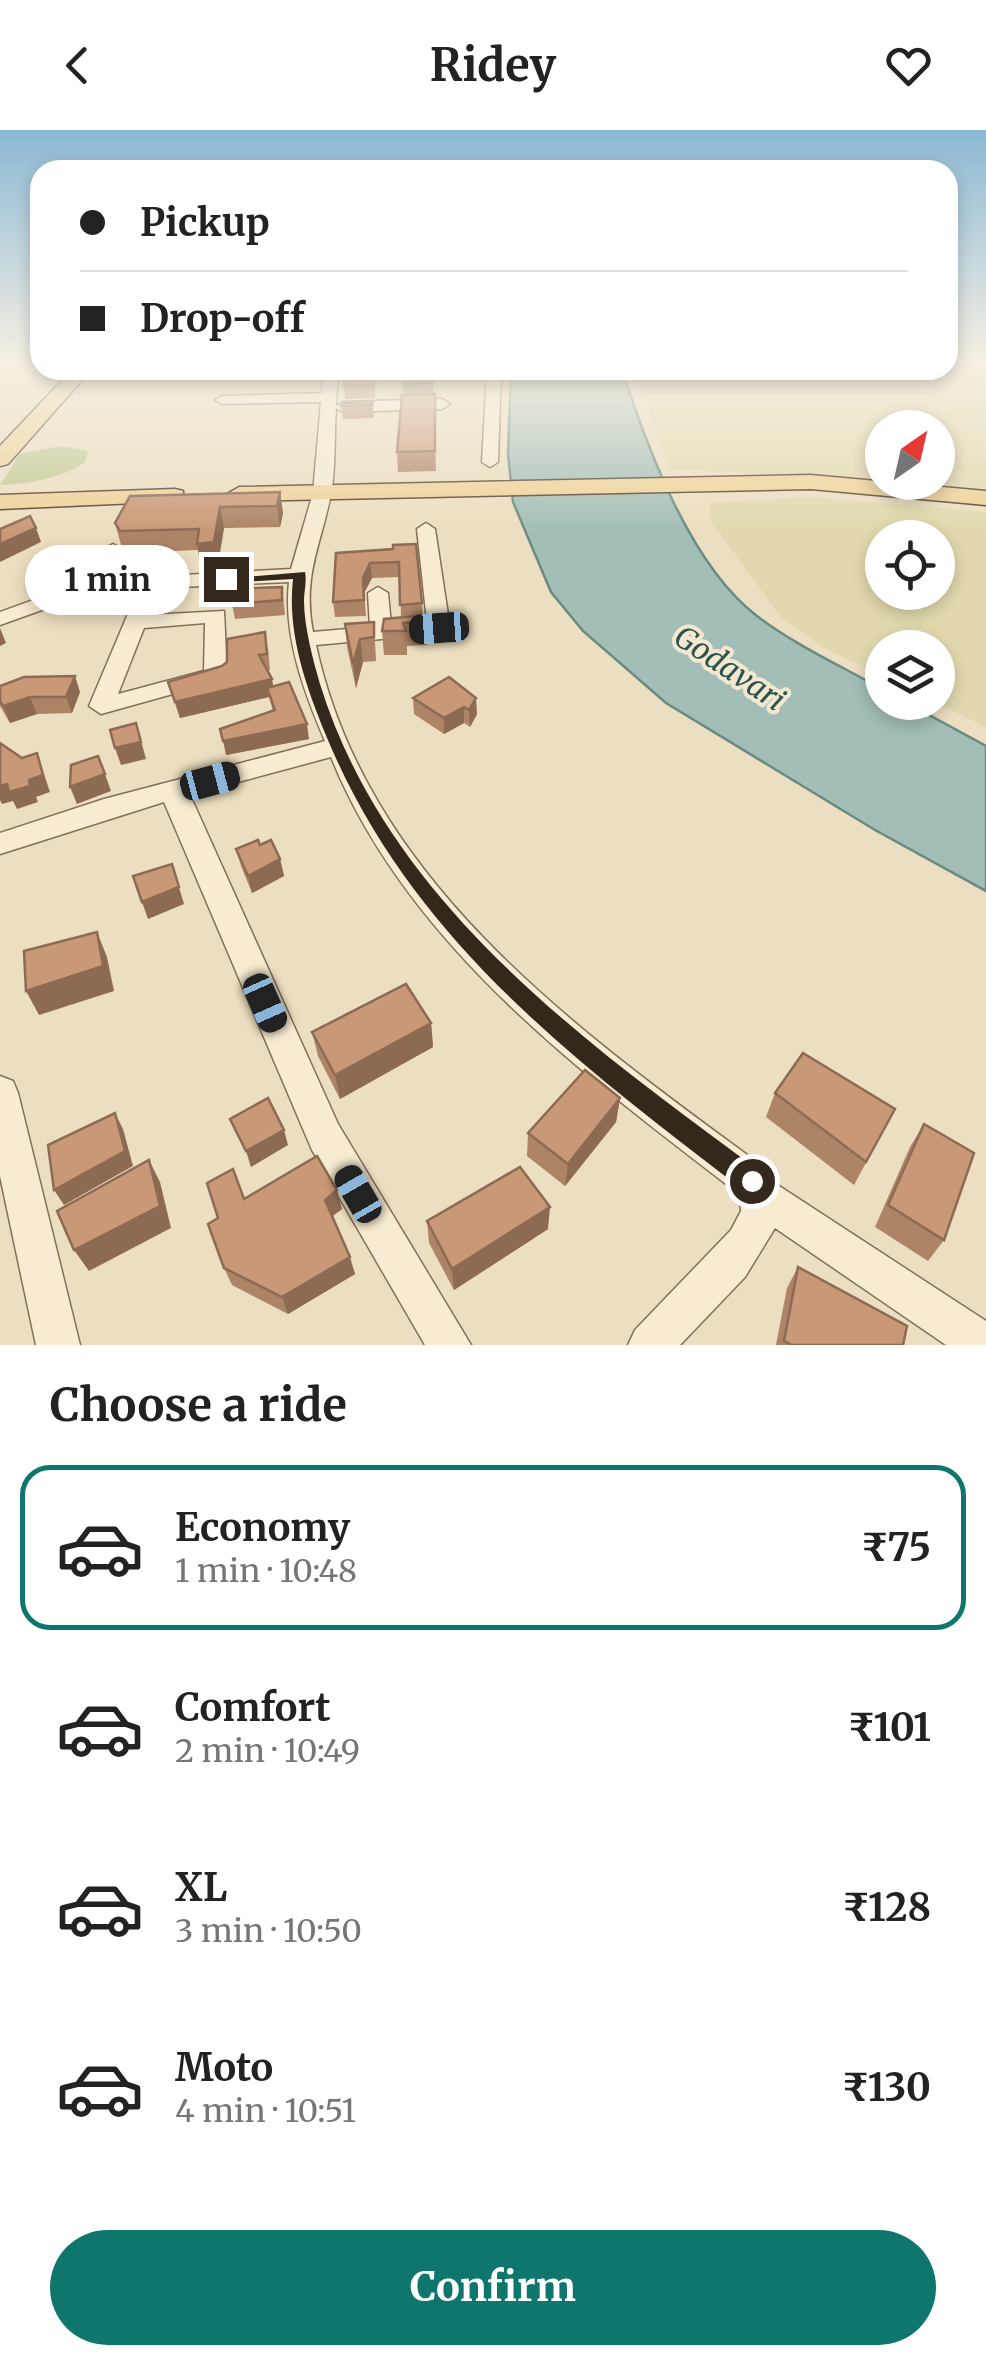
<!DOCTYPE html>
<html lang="en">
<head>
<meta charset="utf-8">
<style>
  :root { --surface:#fff; --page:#f2f2f2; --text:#222; --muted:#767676; --line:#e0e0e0; --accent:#0f766e }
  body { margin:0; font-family:Merriweather,serif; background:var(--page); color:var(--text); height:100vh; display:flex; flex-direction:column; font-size:38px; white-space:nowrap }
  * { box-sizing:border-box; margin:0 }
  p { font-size:32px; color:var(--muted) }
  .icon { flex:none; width:55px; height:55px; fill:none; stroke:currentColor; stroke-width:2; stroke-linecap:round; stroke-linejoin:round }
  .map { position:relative; height:1215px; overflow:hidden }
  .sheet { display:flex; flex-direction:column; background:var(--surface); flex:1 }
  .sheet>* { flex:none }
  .guide { position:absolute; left:30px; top:30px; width:928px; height:220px; border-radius:30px; box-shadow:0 5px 15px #0003; display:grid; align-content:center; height:220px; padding:0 50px; background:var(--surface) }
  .needle { width:65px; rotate:34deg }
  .buttons { position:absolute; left:865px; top:280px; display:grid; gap:20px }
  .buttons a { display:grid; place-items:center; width:90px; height:90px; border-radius:50%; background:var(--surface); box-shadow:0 5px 15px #0003; font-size:50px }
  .end { position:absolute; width:45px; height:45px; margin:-22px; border:12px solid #34281c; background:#fff; box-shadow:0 0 0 5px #fff }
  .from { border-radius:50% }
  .bubble { position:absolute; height:70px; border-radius:35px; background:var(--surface); box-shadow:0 5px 15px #0003; font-size:32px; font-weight:700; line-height:70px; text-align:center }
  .car { position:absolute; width:30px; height:60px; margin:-30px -15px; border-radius:12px; box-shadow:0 0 8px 2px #0007; background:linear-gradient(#222 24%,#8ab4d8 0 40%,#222 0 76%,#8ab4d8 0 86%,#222 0) }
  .guide b { display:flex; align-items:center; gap:35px; height:95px; font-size:38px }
  .guide b+b { border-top:2px solid var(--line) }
  .guide i { width:25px; height:25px; background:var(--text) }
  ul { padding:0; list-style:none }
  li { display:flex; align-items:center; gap:30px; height:165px; margin:0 20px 15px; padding:0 30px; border:5px solid transparent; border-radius:30px }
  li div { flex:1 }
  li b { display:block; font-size:38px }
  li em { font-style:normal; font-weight:700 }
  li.current { border-color:var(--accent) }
  li>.icon { width:90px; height:90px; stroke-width:1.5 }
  h2 { padding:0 50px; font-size:45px; line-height:120px }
  .cta { display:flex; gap:20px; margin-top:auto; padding:20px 50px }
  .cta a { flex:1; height:115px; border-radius:60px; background:var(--accent); color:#fff; font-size:40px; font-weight:700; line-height:115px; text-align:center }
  header { display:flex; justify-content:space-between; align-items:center; height:130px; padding:0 50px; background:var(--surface); font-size:45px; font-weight:700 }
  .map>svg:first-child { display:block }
  .farmland { fill:#e1d9ad; fill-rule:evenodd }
  .green { fill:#c3c994 }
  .water { fill:#a2beb6; stroke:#6a8b83; stroke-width:2.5 }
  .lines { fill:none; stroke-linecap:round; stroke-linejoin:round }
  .minor-casing { stroke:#846f59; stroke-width:3 }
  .major-casing { stroke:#513e2d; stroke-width:3 }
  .minor { fill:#f7ecd2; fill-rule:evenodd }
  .major { fill:#eed398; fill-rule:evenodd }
  .wall { fill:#ad8466 }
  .shaded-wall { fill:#8d6b53 }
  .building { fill:#c99977; stroke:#8d6b53; stroke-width:2.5 }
  .route { fill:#34281c }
  .labels { text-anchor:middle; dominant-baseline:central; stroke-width:8; stroke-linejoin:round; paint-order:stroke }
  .water-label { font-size:30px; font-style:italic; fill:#2c5351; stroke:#f4e9cf }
</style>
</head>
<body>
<header><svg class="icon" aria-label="back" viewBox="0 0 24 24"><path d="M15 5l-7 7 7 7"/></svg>Ridey<svg class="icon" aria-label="heart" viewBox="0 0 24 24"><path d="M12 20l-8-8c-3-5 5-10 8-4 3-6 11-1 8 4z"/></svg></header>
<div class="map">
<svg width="986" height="1215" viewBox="0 0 986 1215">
  <rect width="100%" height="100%" fill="#ecdec0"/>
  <!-- farmland -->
  <g class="farmland">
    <path d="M 948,233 L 986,233 L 986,359 L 917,353 L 938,352 L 938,298 L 882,298 L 882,349 L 669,339 L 634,240 L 948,240 Z"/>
    <path d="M 811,367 L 986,382 L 986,597 L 936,573 L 938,518 L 882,518 L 882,546 L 824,518 L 781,487 L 710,390 L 710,373 ZM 882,408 L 938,408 L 938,462 L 882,462 Z"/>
  </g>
  <!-- green -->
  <path class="green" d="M 61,316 L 88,321 L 85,332 C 67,347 23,355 0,355 L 20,324 Z"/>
  <!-- water -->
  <path class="water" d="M 511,240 L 622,240 C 647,317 690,435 757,486 C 795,515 841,536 882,559 L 882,572 L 907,573 L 986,616 L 986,761 L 875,700 L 666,573 L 583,501 L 551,462 L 513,372 L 508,324 Z"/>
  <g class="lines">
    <!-- minor casing -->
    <g class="minor-casing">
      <g id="minor">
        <path d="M 338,240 L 336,276 L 343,272 L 442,269 L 450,274 L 442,279 L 343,282 L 336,278 C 334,306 336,336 331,364 C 321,415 302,447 313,502 L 370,497 L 368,463 L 378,457 L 388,463 L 391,495 L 427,492 L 417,399 L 426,393 L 435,399 L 450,498 L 447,503 L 316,515 C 367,753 581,903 765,1038 L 773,1052 L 986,1191 L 986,1215 L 946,1215 L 775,1098 L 745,1147 L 680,1215 L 628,1215 L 635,1200 L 731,1100 L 741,1081 L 739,1064 C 583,944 407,815 331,627 L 190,665 L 338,994 L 471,1215 L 425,1215 L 312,1020 L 164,672 L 0,724 L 0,703 L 104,669 L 325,611 C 304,562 283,506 289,452 L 159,458 L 149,485 L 224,481 L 227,545 L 223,550 L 101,584 L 89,576 L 138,460 L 92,462 L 0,495 L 0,482 L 89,450 L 103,420 L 113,414 L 123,420 L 110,449 L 291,439 L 313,363 L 321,272 L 222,274 L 215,270 L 222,266 L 322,263 L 323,248 L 196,248 L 189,244 L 195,240 ZM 205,493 L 204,541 L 118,564 L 144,498 Z"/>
        <path d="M 487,240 L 501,240 L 498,332 L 490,337 L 482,332 Z"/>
        <path d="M 0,946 L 13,951 L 18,963 L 80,1215 L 36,1215 L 0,1046 Z"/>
      </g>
    </g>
    <!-- major casing -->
    <g class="major-casing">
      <g id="major">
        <path d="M 72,240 L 91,240 L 8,334 L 0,336 L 0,316 Z"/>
        <path d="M 811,345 L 986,361 L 986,375 L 811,359 L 239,371 L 227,364 L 239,357 Z"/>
        <path d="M 175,359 L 183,361 L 183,371 L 0,379 L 0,365 Z"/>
      </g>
    </g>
    <!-- minor -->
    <use href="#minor" class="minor"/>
    <!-- major -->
    <use href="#major" class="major"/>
  </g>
  <!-- wall -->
  <g class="wall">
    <path d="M 402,248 L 433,248 L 436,341 L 398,342 L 397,322 L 404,264 Z"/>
    <path d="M 375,249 L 375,268 L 345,269 L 344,256 Z"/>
    <path d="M 373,272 L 374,288 L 343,289 L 341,276 Z"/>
    <path d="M 280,362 L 283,383 L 280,397 L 224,398 L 218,434 L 201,435 L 198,420 L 126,423 L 121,415 L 115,393 Z"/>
    <path d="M 393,419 L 422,473 L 423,485 L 426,485 L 427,515 L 407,516 L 407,525 L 384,525 L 382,501 L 401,487 L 400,447 L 372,448 L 364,463 L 366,486 L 335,487 L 333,472 L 336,423 Z"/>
    <path d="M 282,457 L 285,485 L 235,489 L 232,474 Z"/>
    <path d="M 374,492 L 376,531 L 363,532 L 356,558 L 347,517 L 345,494 Z"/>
    <path d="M 268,518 L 270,540 L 267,540 L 273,556 L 309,609 L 226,625 L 273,581 L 269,567 L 180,588 L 168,552 L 222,536 Z"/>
    <path d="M 449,547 L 477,584 L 470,597 L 464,593 L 444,604 L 414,584 L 413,568 Z"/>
    <path d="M 0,556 L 80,562 L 72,583 L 37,584 L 10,593 L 0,576 Z"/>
    <path d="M 236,719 L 280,729 L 284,746 L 252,763 L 241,736 Z"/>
    <path d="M 431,893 L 433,917 L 340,969 L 318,926 L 312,902 Z"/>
    <path d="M 775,963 L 895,979 L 854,1055 L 766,987 Z"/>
    <path d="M 620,968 L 616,992 L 565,1056 L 527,1026 L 528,1003 Z"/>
    <path d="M 924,994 L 944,1110 L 928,1131 L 875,1097 L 910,1017 Z"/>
    <path d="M 244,1069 L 342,1079 L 332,1086 L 355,1144 L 288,1184 L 232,1155 L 224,1138 L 218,1088 Z"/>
    <path d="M 427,1091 L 548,1099 L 454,1160 L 429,1113 Z"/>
    <path d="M 798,1137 L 903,1215 L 776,1215 L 787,1158 Z"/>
  </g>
  <!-- shaded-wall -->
  <g class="shaded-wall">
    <path d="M 280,362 L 283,383 L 280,397 L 277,376 Z"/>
    <path d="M 220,377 L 224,398 L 218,434 L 201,435 L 197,414 Z"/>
    <path d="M 36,398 L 41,412 L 0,432 L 0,414 Z"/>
    <path d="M 370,433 L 372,448 L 364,463 L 366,486 L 363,448 Z"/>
    <path d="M 0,498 L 6,513 L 0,516 Z"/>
    <path d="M 360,509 L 363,532 L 356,558 L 353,534 Z"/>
    <path d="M 75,546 L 80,562 L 72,583 L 66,567 Z"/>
    <path d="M 272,549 L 275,565 L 267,558 L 269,567 L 180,588 L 175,572 Z"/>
    <path d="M 30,567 L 37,584 L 10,593 L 3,576 Z"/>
    <path d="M 476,568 L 477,584 L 470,597 L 469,580 Z"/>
    <path d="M 464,577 L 464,593 L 444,604 L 444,588 Z"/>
    <path d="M 136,593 L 146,629 L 121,635 L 115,618 Z"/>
    <path d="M 307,594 L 309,609 L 226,625 L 223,611 Z"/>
    <path d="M 37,623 L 50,662 L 36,667 L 38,672 L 17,679 L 13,671 L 2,674 L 0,670 L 0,656 Z"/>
    <path d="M 105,644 L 111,661 L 77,674 L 70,657 Z"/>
    <path d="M 280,729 L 284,746 L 252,763 L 248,746 Z"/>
    <path d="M 172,734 L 184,774 L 148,789 L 142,772 Z"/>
    <path d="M 97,802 L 107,827 L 114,861 L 39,885 L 26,861 Z"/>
    <path d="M 431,893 L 433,917 L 340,969 L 335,945 Z"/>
    <path d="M 620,968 L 616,992 L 565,1056 L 568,1034 Z"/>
    <path d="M 115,983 L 123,999 L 133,1036 L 64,1075 L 54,1060 Z"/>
    <path d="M 284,1000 L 288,1015 L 251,1037 L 246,1021 Z"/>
    <path d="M 149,1030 L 160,1052 L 171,1098 L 89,1141 L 74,1120 Z"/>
    <path d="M 337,1060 L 342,1079 L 330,1088 L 325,1070 Z"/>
    <path d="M 550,1077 L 548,1099 L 454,1160 L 452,1139 Z"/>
    <path d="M 350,1127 L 355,1144 L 288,1184 L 282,1167 Z"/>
  </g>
  <!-- building -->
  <g class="building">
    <path d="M 402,248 L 433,248 L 433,253 L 403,254 Z"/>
    <path d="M 344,249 L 375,249 L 374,255 L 344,256 Z"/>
    <path d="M 435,264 L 435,321 L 397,322 L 402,265 Z"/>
    <path d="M 373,272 L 372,275 L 341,276 L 342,273 Z"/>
    <path d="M 280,362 L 277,376 L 220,377 L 214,412 L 197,414 L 199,399 L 120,401 L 115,393 L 130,366 Z"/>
    <path d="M 30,386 L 36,398 L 0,414 L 0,399 Z"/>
    <path d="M 416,414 L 422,473 L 400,475 L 399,432 L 370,433 L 363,448 L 364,470 L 333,472 L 336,423 L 393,419 L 393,415 Z"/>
    <path d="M 282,457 L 282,470 L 232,474 L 232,459 Z"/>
    <path d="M 426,485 L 426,492 L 403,493 L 406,501 L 382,501 L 384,489 Z"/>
    <path d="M 374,492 L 374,507 L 360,509 L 353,534 L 345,494 Z"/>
    <path d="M 265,502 L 267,524 L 259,525 L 272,549 L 175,572 L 168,552 L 222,536 L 227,532 L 227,509 Z"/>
    <path d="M 75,546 L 66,567 L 30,567 L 3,576 L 0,571 L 0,556 L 24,547 Z"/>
    <path d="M 449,547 L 476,568 L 469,580 L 464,577 L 444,588 L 413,568 Z"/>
    <path d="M 289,552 L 307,594 L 223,611 L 220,599 L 275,580 L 267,558 Z"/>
    <path d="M 136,593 L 141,612 L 115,618 L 110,600 Z"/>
    <path d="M 0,613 L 22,628 L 37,623 L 43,645 L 29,650 L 30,656 L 9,662 L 7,654 L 0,656 Z"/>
    <path d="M 98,626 L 105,644 L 70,657 L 71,635 Z"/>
    <path d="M 258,710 L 260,715 L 271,710 L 280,729 L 248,746 L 236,719 Z"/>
    <path d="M 172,734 L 179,757 L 142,772 L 133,746 Z"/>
    <path d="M 97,802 L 103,836 L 26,861 L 24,821 Z"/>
    <path d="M 406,854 L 431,893 L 335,945 L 312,902 Z"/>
    <path d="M 803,923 L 895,979 L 866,1032 L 775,963 Z"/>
    <path d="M 585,940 L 620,968 L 568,1034 L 528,1003 Z"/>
    <path d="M 268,968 L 284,1000 L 246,1021 L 230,989 Z"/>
    <path d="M 115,983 L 125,1021 L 54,1060 L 48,1015 Z"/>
    <path d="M 924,994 L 974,1023 L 944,1110 L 888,1075 Z"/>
    <path d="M 317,1026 L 337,1060 L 325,1070 L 350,1127 L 282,1167 L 224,1138 L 208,1094 L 218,1088 L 207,1053 L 233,1039 L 244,1069 Z"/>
    <path d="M 149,1030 L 160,1076 L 74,1120 L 57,1081 Z"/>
    <path d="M 520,1037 L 550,1077 L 452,1139 L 427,1091 Z"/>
    <path d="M 798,1137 L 907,1196 L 903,1215 L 792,1215 L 784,1211 Z"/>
  </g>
  <!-- sky -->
  <linearGradient id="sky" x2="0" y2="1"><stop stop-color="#8cb8d4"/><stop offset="0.58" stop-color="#f6f0e3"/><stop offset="1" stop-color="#f6f0e3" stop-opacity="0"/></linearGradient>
  <rect width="986" height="403" fill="url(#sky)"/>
  <!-- route -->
  <path class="route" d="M 305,442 C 307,451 304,461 304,471 C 304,496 313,530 320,554 C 388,773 586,913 761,1042 L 764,1051 L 761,1060 L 752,1064 L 743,1060 C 573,929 409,808 325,603 C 305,554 287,502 293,449 L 226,453 L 219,449 Z"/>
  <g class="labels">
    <!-- water labels -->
    <g class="water-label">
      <text transform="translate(730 538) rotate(34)">Godavari</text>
    </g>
  </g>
</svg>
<div class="buttons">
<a><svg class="needle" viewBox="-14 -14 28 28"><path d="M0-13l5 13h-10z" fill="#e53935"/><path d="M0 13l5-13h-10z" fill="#767676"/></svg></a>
<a><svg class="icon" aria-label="locate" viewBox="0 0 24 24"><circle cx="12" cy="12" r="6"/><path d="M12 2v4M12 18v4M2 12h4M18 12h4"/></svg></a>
<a><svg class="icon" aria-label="layers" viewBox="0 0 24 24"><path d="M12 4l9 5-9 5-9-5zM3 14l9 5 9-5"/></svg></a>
</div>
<i class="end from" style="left:752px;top:1051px"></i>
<i class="end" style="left:226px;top:449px"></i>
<div class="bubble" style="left:25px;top:415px;width:165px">1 min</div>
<i class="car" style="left:439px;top:498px;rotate:266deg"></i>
<i class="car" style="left:210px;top:651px;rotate:75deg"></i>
<i class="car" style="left:265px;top:873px;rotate:156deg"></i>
<i class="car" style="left:358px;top:1064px;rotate:330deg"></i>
<div class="guide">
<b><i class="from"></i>Pickup</b>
<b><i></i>Drop-off</b>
</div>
</div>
<section class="sheet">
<h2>Choose a ride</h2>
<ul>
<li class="current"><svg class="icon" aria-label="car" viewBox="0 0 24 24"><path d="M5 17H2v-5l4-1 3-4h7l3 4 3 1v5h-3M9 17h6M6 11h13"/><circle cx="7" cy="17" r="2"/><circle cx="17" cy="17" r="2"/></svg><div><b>Economy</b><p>1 min · 10:48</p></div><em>₹75</em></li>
<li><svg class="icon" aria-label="car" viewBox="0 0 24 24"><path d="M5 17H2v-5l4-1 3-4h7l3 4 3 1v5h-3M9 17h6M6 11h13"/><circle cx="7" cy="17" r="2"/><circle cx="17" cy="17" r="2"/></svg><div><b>Comfort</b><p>2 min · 10:49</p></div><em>₹101</em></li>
<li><svg class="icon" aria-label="car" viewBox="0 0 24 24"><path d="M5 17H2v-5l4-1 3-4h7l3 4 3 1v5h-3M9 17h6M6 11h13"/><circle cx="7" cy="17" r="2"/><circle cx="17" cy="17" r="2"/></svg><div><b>XL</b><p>3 min · 10:50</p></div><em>₹128</em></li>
<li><svg class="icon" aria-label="car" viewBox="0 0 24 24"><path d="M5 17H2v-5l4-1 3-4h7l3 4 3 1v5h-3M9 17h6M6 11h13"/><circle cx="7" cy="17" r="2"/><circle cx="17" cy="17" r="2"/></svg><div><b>Moto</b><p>4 min · 10:51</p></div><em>₹130</em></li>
</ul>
<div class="cta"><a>Confirm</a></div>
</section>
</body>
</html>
